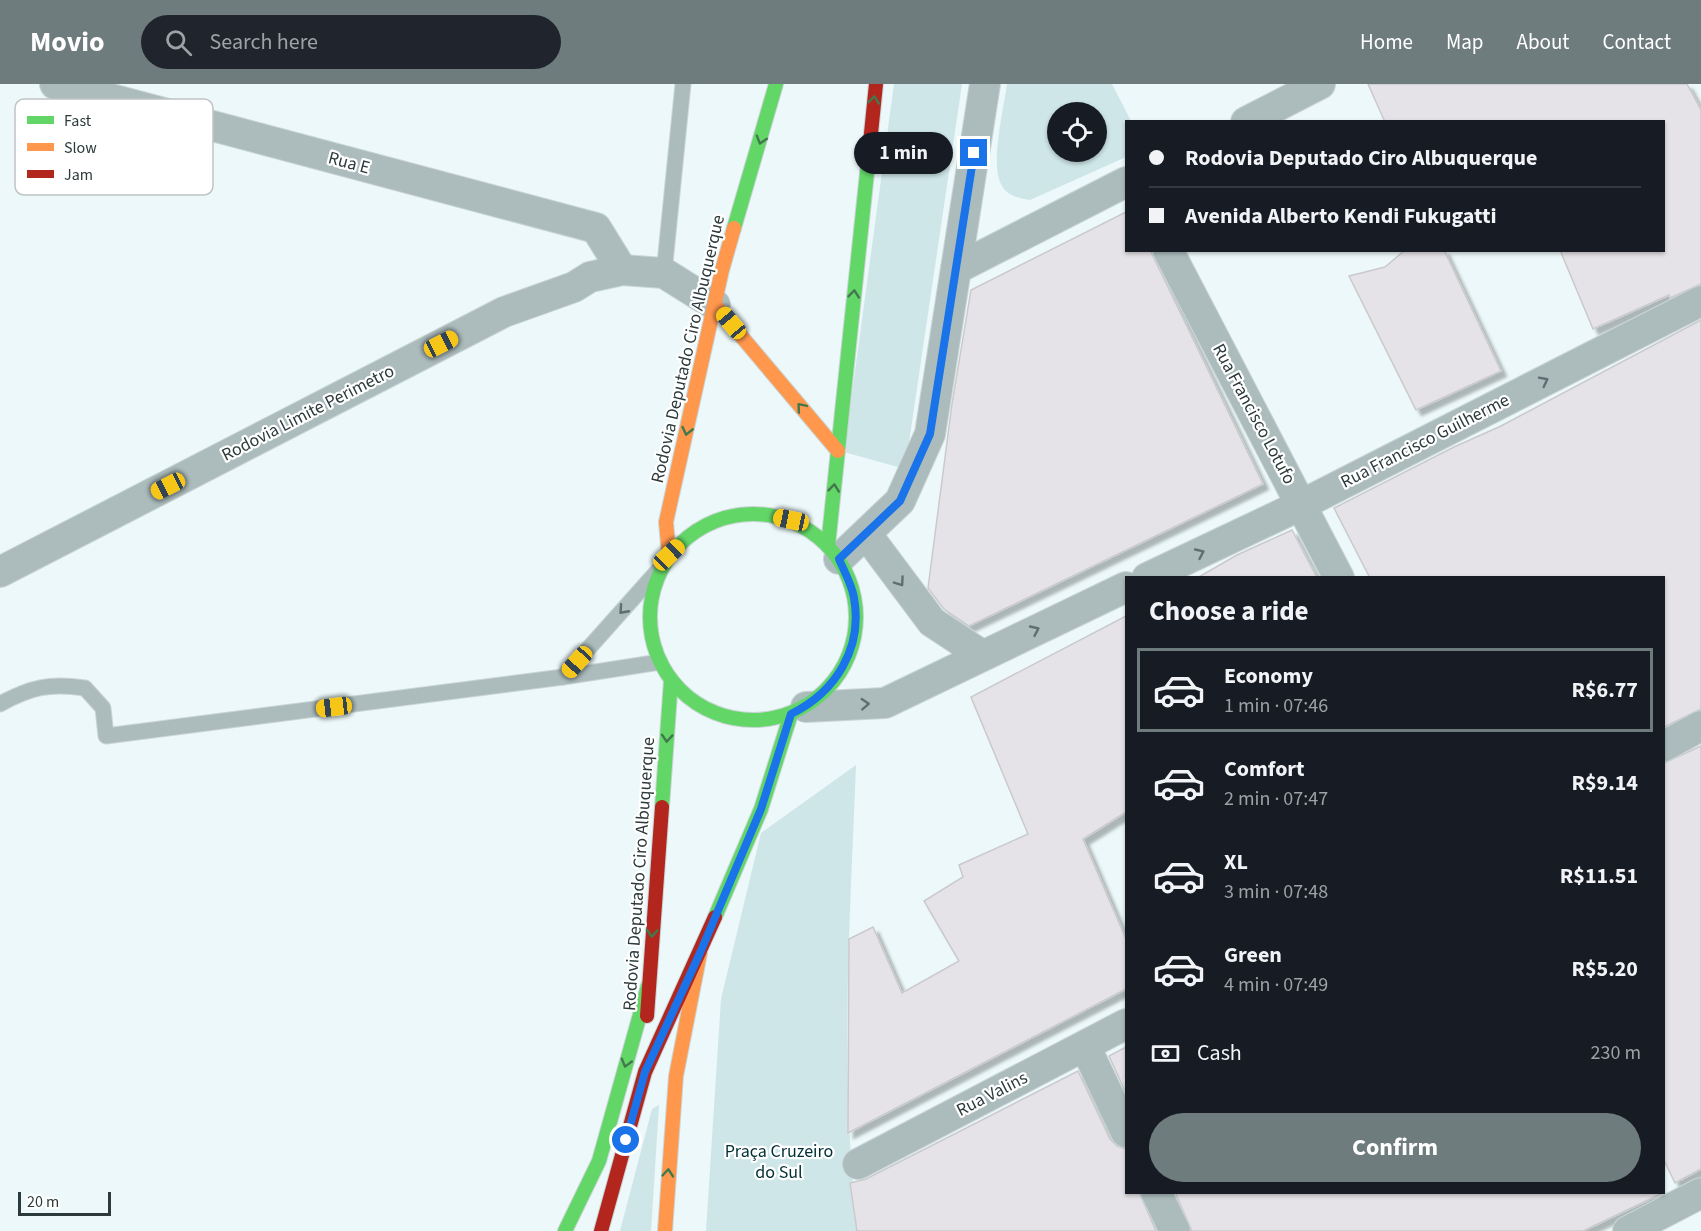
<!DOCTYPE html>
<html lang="en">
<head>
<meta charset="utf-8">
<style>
  :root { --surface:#171b24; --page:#20242c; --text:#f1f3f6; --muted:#9ea1a6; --line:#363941; --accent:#6f7c7e }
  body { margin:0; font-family:"Source Sans 3",sans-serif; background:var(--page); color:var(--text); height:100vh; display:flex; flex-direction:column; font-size:22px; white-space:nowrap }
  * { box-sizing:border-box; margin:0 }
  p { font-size:20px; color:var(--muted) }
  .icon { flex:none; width:33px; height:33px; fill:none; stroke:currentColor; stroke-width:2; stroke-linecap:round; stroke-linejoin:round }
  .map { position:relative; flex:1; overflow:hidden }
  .sheet { position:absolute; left:1125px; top:492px; width:540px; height:618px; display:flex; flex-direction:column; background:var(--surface); border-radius:0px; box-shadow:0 2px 4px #0004 }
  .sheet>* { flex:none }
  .hud { position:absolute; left:1125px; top:36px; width:540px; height:132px; border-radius:0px; box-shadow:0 2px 4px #0004; display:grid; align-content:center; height:132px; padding:0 24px; background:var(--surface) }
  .tools { position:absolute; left:1047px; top:18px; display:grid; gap:12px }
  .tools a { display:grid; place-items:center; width:60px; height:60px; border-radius:50%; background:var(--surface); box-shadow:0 2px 4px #0004; font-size:30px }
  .scale { position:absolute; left:18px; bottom:15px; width:93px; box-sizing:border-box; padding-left:6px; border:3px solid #2c3a3b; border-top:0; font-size:16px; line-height:21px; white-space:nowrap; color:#2c3a3b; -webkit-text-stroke:4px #fff; paint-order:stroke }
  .end { position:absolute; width:27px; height:27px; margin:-14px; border:8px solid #1a73e8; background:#fff; box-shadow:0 0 0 3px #fff }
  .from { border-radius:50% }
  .bubble { position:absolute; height:42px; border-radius:21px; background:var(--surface); box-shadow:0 2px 4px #0004; font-size:20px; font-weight:700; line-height:42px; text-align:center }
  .car { position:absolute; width:18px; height:36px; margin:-18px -9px; border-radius:8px; box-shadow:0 0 4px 2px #0007; background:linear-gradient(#f5c518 24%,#345 0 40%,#f5c518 0 76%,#345 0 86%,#f5c518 0) }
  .hud b { display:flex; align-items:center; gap:21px; height:57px; font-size:22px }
  .hud b+b { border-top:2px solid var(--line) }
  .hud i { width:15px; height:15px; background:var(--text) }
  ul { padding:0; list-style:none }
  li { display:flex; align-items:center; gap:18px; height:84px; margin:0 12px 9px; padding:0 12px; border:3px solid transparent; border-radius:0px }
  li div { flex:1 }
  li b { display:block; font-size:22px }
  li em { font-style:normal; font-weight:700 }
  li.on { border-color:var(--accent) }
  li>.icon { width:54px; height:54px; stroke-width:1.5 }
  h2 { padding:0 24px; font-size:27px; line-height:72px }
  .pay { display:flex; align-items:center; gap:15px; height:66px; padding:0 24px; font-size:22px }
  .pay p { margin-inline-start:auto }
  .action { display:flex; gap:12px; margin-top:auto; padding:12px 24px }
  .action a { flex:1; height:69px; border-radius:36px; background:var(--accent); color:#fff; font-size:24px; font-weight:700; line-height:69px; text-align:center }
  header { display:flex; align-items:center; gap:36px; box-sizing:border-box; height:84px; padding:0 30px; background:var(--accent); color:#fff }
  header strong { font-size:28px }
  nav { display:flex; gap:33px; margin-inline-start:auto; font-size:21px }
  .search { width:420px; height:54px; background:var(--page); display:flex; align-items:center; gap:15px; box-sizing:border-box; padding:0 21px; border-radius:33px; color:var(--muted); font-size:22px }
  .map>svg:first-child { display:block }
  .green { fill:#cee6e8; fill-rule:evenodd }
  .building { fill:#e5e3e7; stroke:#cacacc; stroke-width:1.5; filter:url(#shadow) }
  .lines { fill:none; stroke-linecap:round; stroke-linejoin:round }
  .lane-casing { stroke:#cad5d6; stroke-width:17 }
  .street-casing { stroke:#cad5d6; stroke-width:32 }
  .fast-casing { stroke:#cad5d6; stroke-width:16 }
  .slow-casing { stroke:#cad5d6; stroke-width:16 }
  .jam-casing { stroke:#cad5d6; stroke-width:16 }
  .lane { stroke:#acbcbd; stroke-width:15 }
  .street { stroke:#acbcbd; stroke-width:30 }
  .fast { stroke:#63d668; stroke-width:14 }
  .slow { stroke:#ff974d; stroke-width:14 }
  .jam { stroke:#b3261e; stroke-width:14 }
  .oneway { stroke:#42784d }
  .oneway2 { stroke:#5f6e6f }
  .route { stroke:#1a73e8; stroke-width:8 }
  .labels { text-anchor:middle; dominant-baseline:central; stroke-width:4.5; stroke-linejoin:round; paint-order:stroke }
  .street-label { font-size:18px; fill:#2c3a3b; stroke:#fff }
  .park-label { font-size:18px; fill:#003034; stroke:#fff }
  .key { fill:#fff; stroke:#c0c4c4; stroke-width:1.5 }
  .key-label { font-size:16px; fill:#2c3a3b }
</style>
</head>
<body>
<header>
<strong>Movio</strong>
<div class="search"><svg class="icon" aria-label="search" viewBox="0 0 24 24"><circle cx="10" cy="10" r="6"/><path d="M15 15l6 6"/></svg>Search here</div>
<nav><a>Home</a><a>Map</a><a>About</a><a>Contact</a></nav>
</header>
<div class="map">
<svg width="1701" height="1147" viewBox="0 0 1701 1147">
  <defs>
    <filter id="shadow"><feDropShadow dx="5.5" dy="5.5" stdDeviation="1.5" flood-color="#0004"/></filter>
  </defs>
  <rect width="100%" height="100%" fill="#ecf8f9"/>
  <!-- green -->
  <g class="green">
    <path d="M 894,0 L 962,0 L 905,385 L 844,368 Z"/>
    <path d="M 1007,0 L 1112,0 L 1131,37 L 1126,38 L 1126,73 L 1030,116 C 1017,114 1005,111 1000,98 C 991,76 1004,24 1007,0 ZM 1058,28 L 1096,28 L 1096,68 L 1058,68 Z"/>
    <path d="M 856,681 C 850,836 839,993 858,1147 L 706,1147 L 721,915 L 761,749 Z"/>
    <path d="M 659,1021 L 651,1147 L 620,1147 L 652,1025 Z"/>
  </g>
  <!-- building -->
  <g class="building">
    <path d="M 1368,0 L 1687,0 L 1701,26 L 1701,200 L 1670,214 L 1669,211 L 1593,245 L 1560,166 L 1664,166 L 1664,38 L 1385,38 Z"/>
    <path d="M 1126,128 L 1126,166 L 1150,166 L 1263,400 L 969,542 L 944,525 L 928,504 L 952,320 L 971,206 Z"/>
    <path d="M 1405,166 L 1444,166 L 1501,287 L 1416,326 L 1349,192 L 1385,183 Z"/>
    <path d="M 1701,236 L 1701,625 L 1664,643 L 1664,494 L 1370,494 L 1334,424 L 1454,363 L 1501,342 Z"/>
    <path d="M 1292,446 L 1317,494 L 1197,494 L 1237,471 Z"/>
    <path d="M 1126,532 L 1126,728 L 1083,755 L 1126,855 L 1126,905 L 848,1049 L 849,855 L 873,843 L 902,909 L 959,877 L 924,817 L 963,793 L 959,781 L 1028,750 L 971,613 Z"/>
    <path d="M 1701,662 L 1701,1085 L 1675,1099 L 1664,1076 L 1664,679 Z"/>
    <path d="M 1126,963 L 1126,1009 L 1109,972 Z"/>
    <path d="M 1078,987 L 1110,1055 L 1117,1062 L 1126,1065 L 1126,1108 L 1139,1108 L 1156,1147 L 857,1147 L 850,1099 L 866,1095 Z"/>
    <path d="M 1175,1108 L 1665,1108 L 1583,1147 L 1192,1147 Z"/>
  </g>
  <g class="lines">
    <!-- lane casing -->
    <g class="lane-casing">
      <g id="lane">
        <path d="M 664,189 L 683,0"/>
        <path d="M 563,593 L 662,482"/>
        <path d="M 0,620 C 31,603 49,599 85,604 L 103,624 L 106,652 L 563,593 L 660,578"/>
      </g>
    </g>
    <!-- street casing -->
    <g class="street-casing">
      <g id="street">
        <path d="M 55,0 L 596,144 L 622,186"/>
        <path d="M 1246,38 L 1320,0"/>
        <path d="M 1168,166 L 1339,494"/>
        <path d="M 956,185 L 1126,98"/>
        <path d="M 867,451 L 932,538 L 982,571"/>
        <path d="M 839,475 L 900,417 L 930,350 L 985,0"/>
        <path d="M 0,488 L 504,228 L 574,203 L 590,193 L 622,186 L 664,189 L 715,221"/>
        <path d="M 1147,494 L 1301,421 L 1701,217"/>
        <path d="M 806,623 L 885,619 L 1126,503"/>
        <path d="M 1664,662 L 1701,642"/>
        <path d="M 1085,962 L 1126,1048"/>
        <path d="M 858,1080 L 1126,940"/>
        <path d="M 1156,1108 L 1175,1147"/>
        <path d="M 1628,1147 L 1701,1109"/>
      </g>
    </g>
    <!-- fast casing -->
    <g class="fast-casing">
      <g id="fast">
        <path d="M 734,144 L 776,0"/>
        <circle cx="753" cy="533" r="103"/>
        <path d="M 828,462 L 868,79"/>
        <path d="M 662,723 L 671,596"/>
        <path d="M 715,833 L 761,725 L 791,630"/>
        <path d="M 565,1147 L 599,1077 L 648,902"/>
      </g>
    </g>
    <!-- slow casing -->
    <g class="slow-casing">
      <g id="slow">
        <path d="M 715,221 L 838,367"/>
        <path d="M 669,471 L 666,438 L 722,186 L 734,144"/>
        <path d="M 665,1147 L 676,992 L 700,869"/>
      </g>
    </g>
    <!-- jam casing -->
    <g class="jam-casing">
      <g id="jam">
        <path d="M 868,79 L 876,0"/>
        <path d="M 647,932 L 662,723"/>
        <path d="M 601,1147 L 645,988 L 715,833"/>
      </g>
    </g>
    <!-- lane -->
    <use href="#lane" class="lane"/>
    <!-- street -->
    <use href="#street" class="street"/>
    <!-- fast -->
    <use href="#fast" class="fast"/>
    <!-- slow -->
    <use href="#slow" class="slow"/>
    <!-- jam -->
    <use href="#jam" class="jam"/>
  </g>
  <!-- one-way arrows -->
  <defs><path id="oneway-chevron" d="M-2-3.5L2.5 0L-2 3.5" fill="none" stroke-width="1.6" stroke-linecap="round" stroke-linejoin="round" transform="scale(1.5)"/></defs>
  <g class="oneway">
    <use href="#oneway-chevron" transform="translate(874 16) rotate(-84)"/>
    <use href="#oneway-chevron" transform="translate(761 56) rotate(107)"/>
    <use href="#oneway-chevron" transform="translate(854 210) rotate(-84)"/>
    <use href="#oneway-chevron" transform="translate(801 323) rotate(-130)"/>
    <use href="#oneway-chevron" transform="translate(687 347) rotate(103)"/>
    <use href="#oneway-chevron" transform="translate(834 404) rotate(-84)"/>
    <use href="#oneway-chevron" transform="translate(667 654) rotate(94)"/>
    <use href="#oneway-chevron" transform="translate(652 849) rotate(94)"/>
    <use href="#oneway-chevron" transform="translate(626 979) rotate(106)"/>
    <use href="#oneway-chevron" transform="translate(668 1089) rotate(-85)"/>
  </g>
  <g class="oneway2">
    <use href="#oneway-chevron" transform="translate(1544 297) rotate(-27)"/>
    <use href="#oneway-chevron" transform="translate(1200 469) rotate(-25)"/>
    <use href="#oneway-chevron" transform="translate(900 498) rotate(55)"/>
    <use href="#oneway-chevron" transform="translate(623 526) rotate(132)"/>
    <use href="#oneway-chevron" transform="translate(1035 546) rotate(-25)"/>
    <use href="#oneway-chevron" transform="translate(865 620) rotate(-3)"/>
  </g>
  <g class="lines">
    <!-- route -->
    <path class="route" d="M 626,1056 L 645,988 L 700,869 L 761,725 L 791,630 C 836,608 863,564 854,514 C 852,501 844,487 839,475 L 900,417 L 930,350 L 974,69"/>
  </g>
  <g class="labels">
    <!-- street labels -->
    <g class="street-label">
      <text transform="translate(349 79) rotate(15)">Rua E</text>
      <text transform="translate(688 265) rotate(-77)">Rodovia Deputado Ciro Albuquerque</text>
      <text transform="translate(308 329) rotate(-27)">Rodovia Limite Perimetro</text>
      <text transform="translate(1254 330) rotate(62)">Rua Francisco Lotufo</text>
      <text transform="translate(1425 357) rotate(-27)">Rua Francisco Guilherme</text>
      <text transform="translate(639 790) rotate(-86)">Rodovia Deputado Ciro Albuquerque</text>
      <text transform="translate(992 1010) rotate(-27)">Rua Valins</text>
    </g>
    <!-- park labels -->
    <g class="park-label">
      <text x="779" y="1067">Praça Cruzeiro<tspan x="779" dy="21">do Sul</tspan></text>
    </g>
  </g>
  <!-- legend -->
  <rect x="15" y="15" width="198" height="96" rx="9" class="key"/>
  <rect x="27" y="32" width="27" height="8" fill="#63d668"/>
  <rect x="27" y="59" width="27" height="8" fill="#ff974d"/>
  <rect x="27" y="86" width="27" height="8" fill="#b3261e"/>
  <g class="key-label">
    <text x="64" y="42">Fast</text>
    <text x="64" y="69">Slow</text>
    <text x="64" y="96">Jam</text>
  </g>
</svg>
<div class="tools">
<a><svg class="icon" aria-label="locate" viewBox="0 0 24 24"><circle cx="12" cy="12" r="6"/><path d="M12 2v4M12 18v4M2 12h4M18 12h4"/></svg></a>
</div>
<div class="scale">20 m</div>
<i class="end from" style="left:626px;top:1056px"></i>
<i class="end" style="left:974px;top:69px"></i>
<div class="bubble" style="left:854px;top:48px;width:99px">1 min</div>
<i class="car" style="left:731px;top:239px;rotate:320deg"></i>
<i class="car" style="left:441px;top:260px;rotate:63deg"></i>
<i class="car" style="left:168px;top:402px;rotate:243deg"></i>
<i class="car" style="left:791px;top:436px;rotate:282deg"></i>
<i class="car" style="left:669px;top:471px;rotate:46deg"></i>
<i class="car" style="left:577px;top:578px;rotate:222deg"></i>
<i class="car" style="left:334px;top:623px;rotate:263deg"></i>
<div class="hud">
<b><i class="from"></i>Rodovia Deputado Ciro Albuquerque</b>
<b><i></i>Avenida Alberto Kendi Fukugatti</b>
</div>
<section class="sheet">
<h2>Choose a ride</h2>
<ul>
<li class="on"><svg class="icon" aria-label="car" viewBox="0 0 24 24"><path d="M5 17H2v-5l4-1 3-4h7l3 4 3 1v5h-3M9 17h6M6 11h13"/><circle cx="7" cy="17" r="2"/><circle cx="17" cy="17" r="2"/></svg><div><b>Economy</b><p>1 min · 07:46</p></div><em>R$6.77</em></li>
<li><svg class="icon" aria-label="car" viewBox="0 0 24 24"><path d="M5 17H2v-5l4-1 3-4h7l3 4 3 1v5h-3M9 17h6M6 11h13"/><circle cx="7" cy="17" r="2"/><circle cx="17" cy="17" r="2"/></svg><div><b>Comfort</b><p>2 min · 07:47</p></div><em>R$9.14</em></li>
<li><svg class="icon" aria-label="car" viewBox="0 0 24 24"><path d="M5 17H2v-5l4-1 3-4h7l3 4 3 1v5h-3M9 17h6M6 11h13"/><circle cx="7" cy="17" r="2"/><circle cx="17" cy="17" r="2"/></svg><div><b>XL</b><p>3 min · 07:48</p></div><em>R$11.51</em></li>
<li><svg class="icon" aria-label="car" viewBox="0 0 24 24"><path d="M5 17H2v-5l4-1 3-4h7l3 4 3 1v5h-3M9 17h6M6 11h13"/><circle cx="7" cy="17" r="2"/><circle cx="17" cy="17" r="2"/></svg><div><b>Green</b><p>4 min · 07:49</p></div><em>R$5.20</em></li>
</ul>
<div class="pay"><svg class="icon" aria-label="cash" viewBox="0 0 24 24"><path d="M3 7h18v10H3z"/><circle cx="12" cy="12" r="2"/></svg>Cash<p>230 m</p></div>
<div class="action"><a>Confirm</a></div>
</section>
</div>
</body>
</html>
